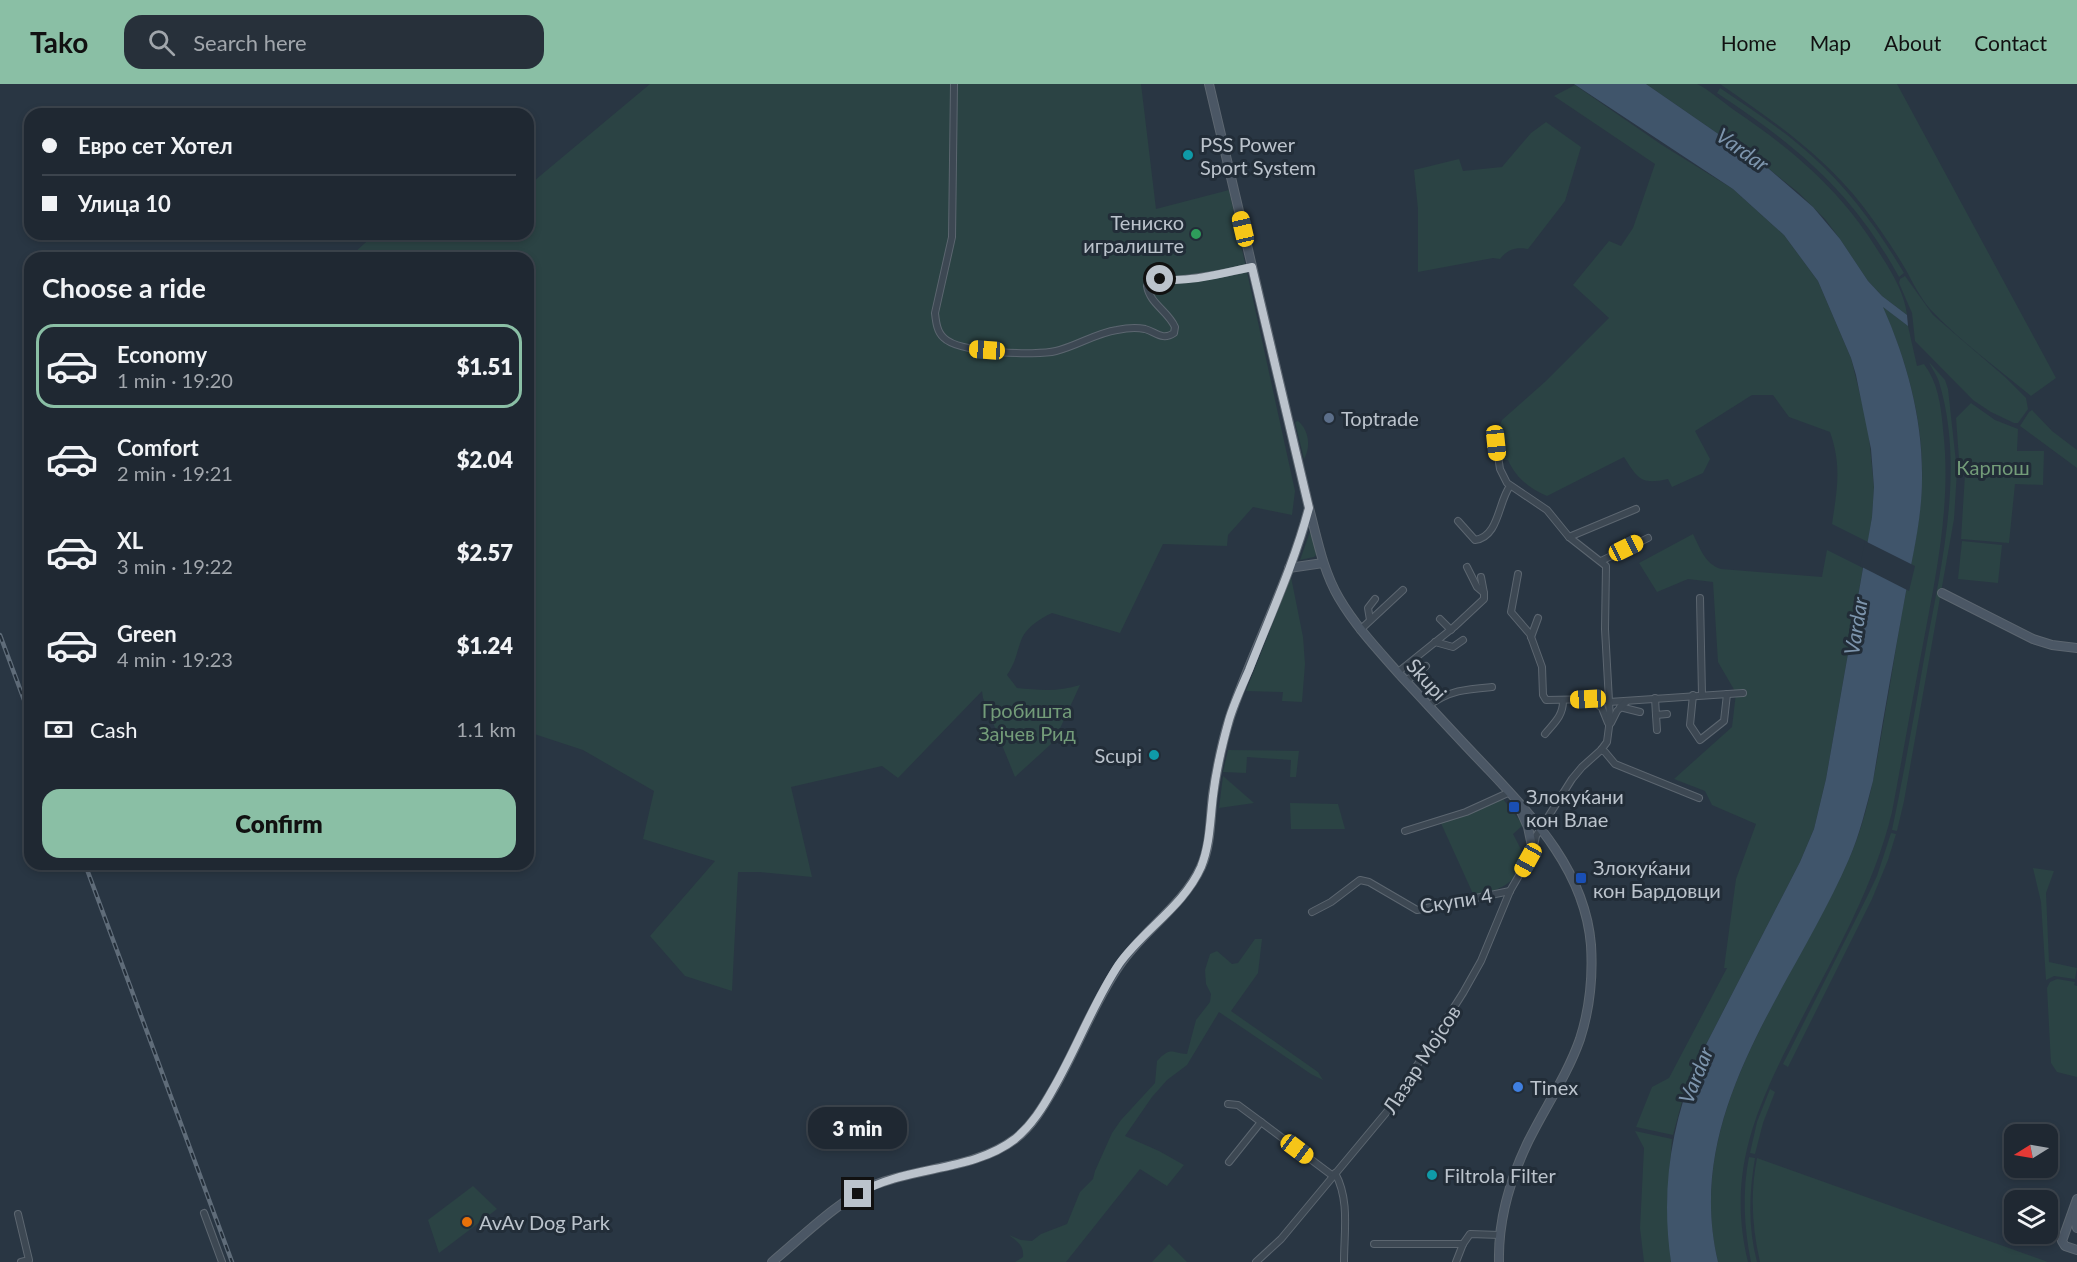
<!DOCTYPE html>
<html lang="en">
<head>
<meta charset="utf-8">
<style>
  :root { --surface:#1f2832; --page:#27303a; --text:#f1f3f6; --muted:#a1a6ac; --line:#3c444d; --accent:#8abfa5 }
  body { margin:0; font-family:Lato,sans-serif; background:var(--page); color:var(--text); height:100vh; display:flex; flex-direction:column; font-size:22px; white-space:nowrap }
  * { box-sizing:border-box; margin:0 }
  p { font-size:20px; color:var(--muted) }
  .icon { flex:none; width:33px; height:33px; fill:none; stroke:currentColor; stroke-width:2; stroke-linecap:round; stroke-linejoin:round }
  .map { position:relative; flex:1; overflow:hidden }
  .panel { position:absolute; left:24px; top:168px; width:510px; height:618px; display:flex; flex-direction:column; background:var(--surface); border-radius:18px; box-shadow:0 3px 9px #0003,0 0 0 2px var(--line) }
  .panel>* { flex:none }
  .banner { position:absolute; left:24px; top:24px; width:510px; height:132px; border-radius:18px; box-shadow:0 3px 9px #0003,0 0 0 2px var(--line); display:grid; align-content:center; height:132px; padding:0 18px; background:var(--surface) }
  .needle { width:39px; rotate:259deg }
  .controls { position:absolute; left:2004px; top:1040px; display:grid; gap:12px }
  .controls a { display:grid; place-items:center; width:54px; height:54px; border-radius:12px; background:var(--surface); box-shadow:0 3px 9px #0003,0 0 0 2px var(--line); font-size:30px }
  .end { position:absolute; width:27px; height:27px; margin:-14px; border:8px solid #bbc3cc; background:#111; box-shadow:0 0 0 3px #111 }
  .from { border-radius:50% }
  .bubble { position:absolute; height:42px; border-radius:18px; background:var(--surface); box-shadow:0 3px 9px #0003,0 0 0 2px var(--line); font-size:20px; font-weight:800; line-height:42px; text-align:center }
  .car { position:absolute; width:18px; height:36px; margin:-18px -9px; border-radius:8px; box-shadow:0 0 4px 2px #0007; background:linear-gradient(#f5c518 24%,#345 0 40%,#f5c518 0 76%,#345 0 86%,#f5c518 0) }
  .banner b { display:flex; align-items:center; gap:21px; height:57px; font-size:22px }
  .banner b+b { border-top:2px solid var(--line) }
  .banner i { width:15px; height:15px; background:var(--text) }
  ul { padding:0; list-style:none }
  li { display:flex; align-items:center; gap:18px; height:84px; margin:0 12px 9px; padding:0 6px; border:3px solid transparent; border-radius:18px }
  li div { flex:1 }
  li b { display:block; font-size:22px }
  li em { font-style:normal; font-weight:800 }
  li.selected { border-color:var(--accent) }
  li>.icon { width:54px; height:54px; stroke-width:1.5 }
  h2 { padding:0 18px; font-size:27px; line-height:72px }
  .pay { display:flex; align-items:center; gap:15px; height:66px; padding:0 18px; font-size:22px }
  .pay p { margin-inline-start:auto }
  .action { display:flex; gap:12px; margin-top:auto; padding:12px 18px }
  .action a { flex:1; height:69px; border-radius:18px; background:var(--accent); color:#111; font-size:24px; font-weight:800; line-height:69px; text-align:center }
  header { display:flex; align-items:center; gap:36px; box-sizing:border-box; height:84px; padding:0 30px; background:var(--accent); color:#111 }
  header strong { font-size:28px }
  nav { display:flex; gap:33px; margin-inline-start:auto; font-size:21px }
  .search { width:420px; height:54px; background:var(--page); display:flex; align-items:center; gap:15px; box-sizing:border-box; padding:0 21px; border-radius:18px; color:var(--muted); font-size:22px }
  .map>svg:first-child { display:block }
  .green { fill:#2b4344 }
  .water { fill:#40556b }
  .pier { fill:#293643 }
  .lines { fill:none; stroke-linecap:round; stroke-linejoin:round }
  .street-casing { stroke:#5c6670; stroke-width:8 }
  .secondary-casing { stroke:#5c6670; stroke-width:10 }
  .street { stroke:#3d4853; stroke-width:6 }
  .secondary { stroke:#4b5765; stroke-width:8 }
  .rail-casing { stroke:#5f6c79; stroke-width:4.5 }
  .rail { stroke:#222d38; stroke-width:2; stroke-dasharray:7; stroke-linecap:butt }
  .route { stroke:#bbc3cc; stroke-width:8 }
  .culture-dot { fill:#0f9aa8; stroke:#222d38; stroke-width:2 }
  .leisure-dot { fill:#2e9e5b; stroke:#222d38; stroke-width:2 }
  .service-dot { fill:#5c6f8a; stroke:#222d38; stroke-width:2 }
  .transit-dot { fill:#1a4fb4; stroke:#222d38; stroke-width:2 }
  .shop-dot { fill:#3f7fe0; stroke:#222d38; stroke-width:2 }
  .food-dot { fill:#e8710a; stroke:#222d38; stroke-width:2 }
  .labels { text-anchor:middle; dominant-baseline:central; stroke-width:6; stroke-linejoin:round; paint-order:stroke }
  .poi-label { font-size:20px; fill:#bbc3cc; stroke:#222d38; text-anchor:start }
  .park-label { font-size:20px; fill:#739c79; stroke:#222d38 }
  .street-label { font-size:20px; fill:#bbc3cc; stroke:#222d38 }
  .water-label { font-size:21px; font-style:italic; fill:#7d95ad; stroke:#222d38 }
</style>
</head>
<body>
<header>
<strong>Tako</strong>
<div class="search"><svg class="icon" aria-label="search" viewBox="0 0 24 24"><circle cx="10" cy="10" r="6"/><path d="M15 15l6 6"/></svg>Search here</div>
<nav><a>Home</a><a>Map</a><a>About</a><a>Contact</a></nav>
</header>
<div class="map">
<svg width="2077" height="1178" viewBox="0 0 2077 1178">
  <rect width="100%" height="100%" fill="#293643"/>
  <!-- green -->
  <g class="green">
    <path d="M 650,0 L 1141,0 L 1156,125 L 1229,106 L 1295,407 L 1292,431 L 1253,423 L 1228,451 L 1227,462 L 1163,460 L 1120,549 L 1052,529 C 1041,534 1027,543 1022,554 C 1016,569 1017,576 1007,591 L 1017,604 C 1039,606 1059,608 1080,601 L 1057,651 L 1050,661 L 1015,693 L 983,614 L 982,607 L 898,694 L 882,682 L 791,703 L 812,793 L 760,788 L 738,788 L 732,907 L 685,892 L 650,852 L 715,777 L 643,755 L 654,707 L 583,666 L 528,648 L 528,174 L 366,174 L 355,168 L 375,150 L 528,150 L 528,102 Z"/>
    <path d="M 1646,0 C 1657,0 1688,0 1697,0 C 1707,4 1724,19 1734,26 C 1795,67 1844,109 1882,173 C 1893,190 1905,211 1907,231 L 1882,212 L 1868,197 L 1840,155 L 1825,135 L 1799,109 L 1769,85 Z"/>
    <path d="M 1720,0 L 1897,0 L 2056,294 L 2031,312 C 1997,284 1960,257 1930,225 C 1920,213 1913,199 1906,186 C 1893,164 1878,142 1862,121 C 1823,71 1772,36 1720,0 Z"/>
    <path d="M 1575,1 L 1662,61 L 1733,105 L 1784,151 L 1818,197 L 1851,274 L 1868,343 L 1874,403 L 1872,433 L 1868,458 L 1832,440 C 1837,406 1842,382 1830,348 L 1789,333 L 1773,311 L 1752,311 L 1695,347 L 1710,375 L 1703,389 L 1672,403 L 1668,395 C 1641,401 1638,395 1624,373 L 1547,412 C 1529,404 1516,394 1508,376 L 1500,376 L 1498,346 L 1502,336 L 1546,297 L 1609,234 L 1573,201 L 1609,157 L 1621,162 L 1633,144 L 1655,80 L 1554,12 Z"/>
    <path d="M 1720,4 C 1752,26 1785,47 1813,73 C 1850,106 1879,147 1904,189 L 1899,193 C 1852,107 1797,62 1717,9 Z"/>
    <path d="M 1546,38 L 1581,63 L 1565,117 L 1528,165 C 1516,163 1508,165 1500,175 L 1493,174 L 1418,188 L 1418,125 L 1414,86 L 1459,75 L 1463,87 L 1502,83 L 1531,49 Z"/>
    <path d="M 1905,192 L 1933,231 L 2005,293 L 2026,314 L 2028,325 L 2018,339 L 2014,339 L 1991,328 L 1973,316 L 1915,257 L 1912,229 L 1899,199 L 1900,195 Z"/>
    <path d="M 1882,222 L 1908,242 L 1917,282 L 1924,280 C 1938,299 1941,321 1943,345 C 1952,422 1935,495 1921,571 C 1911,623 1902,675 1892,728 C 1874,802 1836,868 1801,936 C 1760,1017 1725,1083 1748,1178 L 1718,1178 C 1682,1029 1792,904 1848,777 C 1873,722 1879,659 1890,601 C 1895,569 1900,538 1906,507 C 1913,470 1921,434 1922,397 C 1924,338 1907,276 1882,222 Z"/>
    <path d="M 1929,278 L 1945,296 L 1948,305 L 1957,387 L 1954,435 L 1904,717 L 1897,747 L 1892,746 C 1904,689 1914,632 1924,575 C 1940,486 1966,387 1939,298 C 1937,291 1932,285 1929,278 Z"/>
    <path d="M 1971,319 L 1995,336 L 2018,345 L 2017,367 L 2044,367 L 2043,401 L 2015,400 L 2009,459 L 1961,455 L 1965,390 L 1960,389 L 1956,334 Z"/>
    <path d="M 2032,326 L 2052,347 L 2077,366 L 2077,384 L 2020,342 L 2029,328 Z"/>
    <path d="M 1298,337 C 1309,346 1311,363 1304,375 L 1295,338 Z"/>
    <path d="M 1311,445 L 1317,470 L 1314,473 L 1300,476 Z"/>
    <path d="M 1693,450 C 1700,464 1705,480 1721,485 L 1822,493 L 1827,466 L 1863,484 L 1826,695 L 1814,745 L 1800,778 L 1696,980 L 1684,1010 L 1673,1051 L 1636,1043 L 1652,1003 L 1669,994 L 1727,884 L 1724,884 L 1736,795 L 1756,740 L 1712,721 L 1705,707 L 1674,695 L 1732,643 L 1736,609 L 1718,578 L 1713,498 L 1688,495 L 1657,508 L 1639,479 Z"/>
    <path d="M 1962,457 L 2002,461 L 1998,499 L 1958,495 Z"/>
    <path d="M 1291,493 L 1303,553 L 1305,580 L 1302,618 L 1282,617 L 1283,608 L 1246,607 Z"/>
    <path d="M 1228,666 L 1299,667 L 1296,693 L 1290,693 L 1291,676 L 1247,673 L 1246,689 L 1223,688 Z"/>
    <path d="M 1223,692 L 1254,719 L 1219,724 Z"/>
    <path d="M 1500,711 L 1523,741 L 1513,750 L 1524,771 C 1518,800 1500,806 1474,812 L 1440,737 Z"/>
    <path d="M 1290,719 L 1338,720 L 1345,745 L 1291,745 Z"/>
    <path d="M 1891,749 L 1896,750 L 1888,776 L 1872,815 L 1788,983 L 1783,980 L 1866,815 L 1877,792 Z"/>
    <path d="M 2033,784 L 2054,787 L 2046,809 L 2049,878 L 2077,884 L 2075,895 L 2054,892 L 2046,896 L 2041,818 Z"/>
    <path d="M 1255,855 L 1262,855 L 1258,889 L 1231,927 L 1318,988 L 1323,996 L 1311,990 L 1219,928 L 1187,981 L 1167,996 L 1152,1013 L 1125,1052 L 1159,1067 L 1184,1081 L 1167,1102 L 1140,1085 L 1066,1178 L 1015,1178 L 1023,1173 C 1024,1162 1018,1158 1009,1151 L 1021,1156 L 1032,1157 L 1041,1150 L 1067,1140 L 1080,1108 L 1093,1095 L 1095,1087 L 1112,1049 L 1121,1036 L 1155,999 L 1157,977 C 1171,962 1171,969 1187,970 L 1196,936 L 1210,918 L 1211,910 L 1206,900 L 1205,886 L 1210,870 L 1217,867 L 1232,880 L 1238,879 Z"/>
    <path d="M 2057,895 L 2075,898 L 2074,901 L 2077,902 L 2077,993 L 2057,988 L 2051,979 L 2047,904 L 2050,898 Z"/>
    <path d="M 1770,1005 L 1775,1008 L 1763,1039 L 1755,1070 L 1750,1069 L 1757,1038 Z"/>
    <path d="M 1635,1047 L 1672,1055 L 1667,1120 L 1671,1178 L 1644,1178 L 1640,1144 L 1644,1064 Z"/>
    <path d="M 1749,1073 L 1755,1074 C 1749,1109 1748,1143 1757,1178 L 1751,1178 C 1744,1144 1742,1107 1749,1073 Z"/>
    <path d="M 1757,1074 L 2048,1178 L 1760,1178 C 1752,1144 1750,1109 1757,1074 Z"/>
    <path d="M 473,1102 L 497,1125 L 439,1169 L 428,1136 Z"/>
    <path d="M 1169,1160 L 1187,1178 L 1152,1178 Z"/>
  </g>
  <!-- water -->
  <path class="water" d="M 1574,0 L 1646,0 L 1769,85 L 1813,123 L 1840,155 L 1868,197 L 1882,212 L 1907,231 L 1908,242 L 1883,223 C 1907,277 1923,336 1922,395 C 1922,435 1912,474 1905,513 C 1894,574 1883,635 1873,697 C 1866,723 1860,750 1849,775 C 1793,905 1682,1026 1718,1178 L 1671,1178 C 1661,1108 1670,1046 1696,980 L 1800,778 L 1814,745 L 1826,695 L 1872,433 L 1874,403 L 1871,365 L 1856,291 L 1851,274 L 1818,197 L 1784,151 L 1733,105 Z"/>
  <!-- pier -->
  <path class="pier" d="M 1865,457 L 1915,482 L 1909,507 L 1860,482 Z"/>
  <g class="lines">
    <!-- street casing -->
    <g class="street-casing">
      <g id="street">
        <path d="M 954,0 L 952,153 L 935,229 C 936,238 937,248 944,254 C 959,269 1036,272 1056,267 C 1077,262 1096,249 1117,246 C 1126,244 1136,243 1145,245 C 1156,248 1162,257 1174,249 L 1175,243 C 1168,227 1150,220 1147,202 C 1154,193 1163,197 1173,196 C 1200,194 1226,189 1252,183"/>
        <path d="M 1458,437 L 1475,456 C 1499,453 1498,418 1510,402"/>
        <path d="M 1569,453 L 1636,425"/>
        <path d="M 1601,477 L 1648,454"/>
        <path d="M 1518,490 L 1511,528 L 1530,550 L 1542,583 L 1543,611 L 1546,616 L 1598,615 L 1609,618 L 1743,609"/>
        <path d="M 1481,493 L 1484,509"/>
        <path d="M 1700,514 L 1702,611"/>
        <path d="M 1440,535 L 1451,546"/>
        <path d="M 1370,536 L 1368,524 L 1375,515"/>
        <path d="M 1360,546 L 1403,506"/>
        <path d="M 1531,553 L 1538,534"/>
        <path d="M 1435,558 L 1453,563 L 1463,556"/>
        <path d="M 1398,588 L 1454,543 L 1484,515 L 1484,509 L 1477,503 L 1467,483"/>
        <path d="M 1406,597 L 1426,582"/>
        <path d="M 1693,611 L 1690,641 L 1700,656 L 1724,637 L 1727,610"/>
        <path d="M 1655,614 L 1656,631 L 1667,630"/>
        <path d="M 1592,616 L 1602,624 L 1608,639"/>
        <path d="M 1428,622 C 1450,606 1467,605 1492,603"/>
        <path d="M 1620,623 L 1640,628"/>
        <path d="M 1656,631 L 1657,646"/>
        <path d="M 1611,639 L 1617,627 L 1626,618"/>
        <path d="M 1545,650 C 1554,639 1563,632 1563,617"/>
        <path d="M 1601,666 L 1605,668 L 1615,680 L 1699,714"/>
        <path d="M 1405,747 L 1466,728 L 1510,708"/>
        <path d="M 1312,828 L 1331,818 L 1360,796 L 1369,798 L 1417,826 L 1510,807"/>
        <path d="M 1228,1020 L 1238,1021 L 1261,1038"/>
        <path d="M 1229,1078 L 1261,1038 L 1333,1092"/>
        <path d="M 1335,1089 C 1350,1116 1344,1148 1344,1178"/>
        <path d="M 204,1129 L 222,1178"/>
        <path d="M 18,1130 L 29,1176 L 21,1178"/>
        <path d="M 1374,1160 L 1463,1160"/>
        <path d="M 1256,1178 L 1281,1155 L 1390,1024 L 1463,909 L 1481,877 L 1510,807 L 1533,767 L 1536,752 L 1572,695 L 1582,683 L 1601,666 L 1607,658 L 1610,635 L 1605,545 L 1606,482 L 1569,453 L 1547,426 L 1507,399 L 1500,385 L 1496,359"/>
        <path d="M 1456,1178 L 1463,1160 L 1470,1150 L 1500,1151"/>
      </g>
    </g>
    <!-- secondary casing -->
    <g class="secondary-casing">
      <g id="secondary">
        <path d="M 1209,0 L 1309,424 C 1317,454 1323,487 1339,514 C 1356,543 1379,567 1401,592 C 1430,623 1458,654 1488,685 C 1535,735 1585,788 1591,861 C 1593,893 1590,924 1580,955 C 1567,992 1544,1025 1527,1060 C 1510,1096 1498,1138 1499,1178"/>
        <path d="M 1289,484 L 1323,479"/>
        <path d="M 1942,509 L 2033,555 L 2052,561 L 2077,564"/>
        <path d="M 1519,723 L 1528,743 L 1533,767"/>
        <path d="M 2077,1115 L 2062,1157 L 2065,1162 L 2077,1166"/>
        <path d="M 2077,1124 L 2075,1136 L 2077,1144"/>
        <path d="M 772,1178 C 801,1154 840,1115 874,1101 C 919,1083 975,1085 1015,1055 C 1032,1042 1043,1023 1054,1004 C 1077,964 1093,920 1119,882 C 1142,847 1183,822 1201,783 C 1211,761 1210,734 1213,710 C 1217,684 1222,658 1230,633 C 1254,563 1290,496 1309,424"/>
      </g>
    </g>
    <!-- street -->
    <use href="#street" class="street"/>
    <!-- secondary -->
    <use href="#secondary" class="secondary"/>
    <!-- rail casing -->
    <g class="rail-casing">
      <g id="rail">
        <path d="M 0,551 L 30,632"/>
        <path d="M 85,780 L 232,1178"/>
      </g>
    </g>
    <!-- rail -->
    <use href="#rail" class="rail"/>
  </g>
  <g class="lines">
    <!-- route -->
    <path class="route" d="M 858,1110 C 905,1081 971,1089 1015,1055 C 1032,1041 1043,1023 1053,1005 C 1077,964 1093,919 1119,880 C 1143,846 1184,822 1201,783 C 1210,761 1210,736 1213,712 C 1216,686 1222,661 1229,636 C 1234,619 1242,602 1249,586 C 1270,532 1294,480 1309,424 L 1252,183 C 1223,189 1190,199 1160,195"/>
  </g>
  <!-- markers -->
  <g class="culture-dot">
    <circle cx="1188" cy="71" r="6"/>
    <circle cx="1154" cy="671" r="6"/>
    <circle cx="1432" cy="1091" r="6"/>
  </g>
  <circle class="leisure-dot" cx="1196" cy="150" r="6"/>
  <circle class="service-dot" cx="1329" cy="334" r="6"/>
  <g class="transit-dot">
    <rect x="1508" y="717" width="12" height="12" rx="3"/>
    <rect x="1575" y="788" width="12" height="12" rx="3"/>
  </g>
  <circle class="shop-dot" cx="1518" cy="1003" r="6"/>
  <circle class="food-dot" cx="467" cy="1138" r="6"/>
  <g class="labels">
    <!-- poi labels -->
    <g class="poi-label">
      <text x="1200" y="60">PSS Power<tspan x="1200" dy="23">Sport System</tspan></text>
      <text x="1184" y="138" text-anchor="end">Тениско<tspan x="1184" dy="23">игралиште</tspan></text>
      <text x="1341" y="334">Toptrade</text>
      <text x="1142" y="671" text-anchor="end">Scupi</text>
      <text x="1526" y="712">Злокуќани<tspan x="1526" dy="23">кон Влае</tspan></text>
      <text x="1593" y="783">Злокуќани<tspan x="1593" dy="23">кон Бардовци</tspan></text>
      <text x="1530" y="1003">Tinex</text>
      <text x="1444" y="1091">Filtrola Filter</text>
      <text x="479" y="1138">AvAv Dog Park</text>
    </g>
    <!-- park labels -->
    <g class="park-label">
      <text x="1993" y="383">Карпош</text>
      <text x="1027" y="626">Гробишта<tspan x="1027" dy="23">Зајчев Рид</tspan></text>
    </g>
    <!-- street labels -->
    <g class="street-label">
      <text transform="translate(1427 595) rotate(48)">Skupi</text>
      <text transform="translate(1456 816) rotate(-9)">Cкупи 4</text>
      <text transform="translate(1421 975) rotate(-57)">Лазар Мојсов</text>
    </g>
    <!-- water labels -->
    <g class="water-label">
      <text transform="translate(1743 65) rotate(35)">Vardar</text>
      <text transform="translate(1855 542) rotate(-81)">Vardar</text>
      <text transform="translate(1695 991) rotate(-68)">Vardar</text>
    </g>
  </g>
</svg>
<div class="controls">
<a><svg class="needle" viewBox="-14 -14 28 28"><path d="M0-13l5 13h-10z" fill="#e53935"/><path d="M0 13l5-13h-10z" fill="#a1a6ac"/></svg></a>
<a><svg class="icon" aria-label="layers" viewBox="0 0 24 24"><path d="M12 4l9 5-9 5-9-5zM3 14l9 5 9-5"/></svg></a>
</div>
<i class="end from" style="left:1160px;top:195px"></i>
<i class="end" style="left:858px;top:1110px"></i>
<div class="bubble" style="left:808px;top:1023px;width:99px">3 min</div>
<i class="car" style="left:1243px;top:145px;rotate:347deg"></i>
<i class="car" style="left:987px;top:266px;rotate:274deg"></i>
<i class="car" style="left:1496px;top:359px;rotate:174deg"></i>
<i class="car" style="left:1626px;top:464px;rotate:64deg"></i>
<i class="car" style="left:1588px;top:615px;rotate:267deg"></i>
<i class="car" style="left:1528px;top:776px;rotate:209deg"></i>
<i class="car" style="left:1297px;top:1065px;rotate:127deg"></i>
<div class="banner">
<b><i class="from"></i>Евро сет Хотел</b>
<b><i></i>Улица 10</b>
</div>
<section class="panel">
<h2>Choose a ride</h2>
<ul>
<li class="selected"><svg class="icon" aria-label="car" viewBox="0 0 24 24"><path d="M5 17H2v-5l4-1 3-4h7l3 4 3 1v5h-3M9 17h6M6 11h13"/><circle cx="7" cy="17" r="2"/><circle cx="17" cy="17" r="2"/></svg><div><b>Economy</b><p>1 min · 19:20</p></div><em>$1.51</em></li>
<li><svg class="icon" aria-label="car" viewBox="0 0 24 24"><path d="M5 17H2v-5l4-1 3-4h7l3 4 3 1v5h-3M9 17h6M6 11h13"/><circle cx="7" cy="17" r="2"/><circle cx="17" cy="17" r="2"/></svg><div><b>Comfort</b><p>2 min · 19:21</p></div><em>$2.04</em></li>
<li><svg class="icon" aria-label="car" viewBox="0 0 24 24"><path d="M5 17H2v-5l4-1 3-4h7l3 4 3 1v5h-3M9 17h6M6 11h13"/><circle cx="7" cy="17" r="2"/><circle cx="17" cy="17" r="2"/></svg><div><b>XL</b><p>3 min · 19:22</p></div><em>$2.57</em></li>
<li><svg class="icon" aria-label="car" viewBox="0 0 24 24"><path d="M5 17H2v-5l4-1 3-4h7l3 4 3 1v5h-3M9 17h6M6 11h13"/><circle cx="7" cy="17" r="2"/><circle cx="17" cy="17" r="2"/></svg><div><b>Green</b><p>4 min · 19:23</p></div><em>$1.24</em></li>
</ul>
<div class="pay"><svg class="icon" aria-label="cash" viewBox="0 0 24 24"><path d="M3 7h18v10H3z"/><circle cx="12" cy="12" r="2"/></svg>Cash<p>1.1 km</p></div>
<div class="action"><a>Confirm</a></div>
</section>
</div>
</body>
</html>
